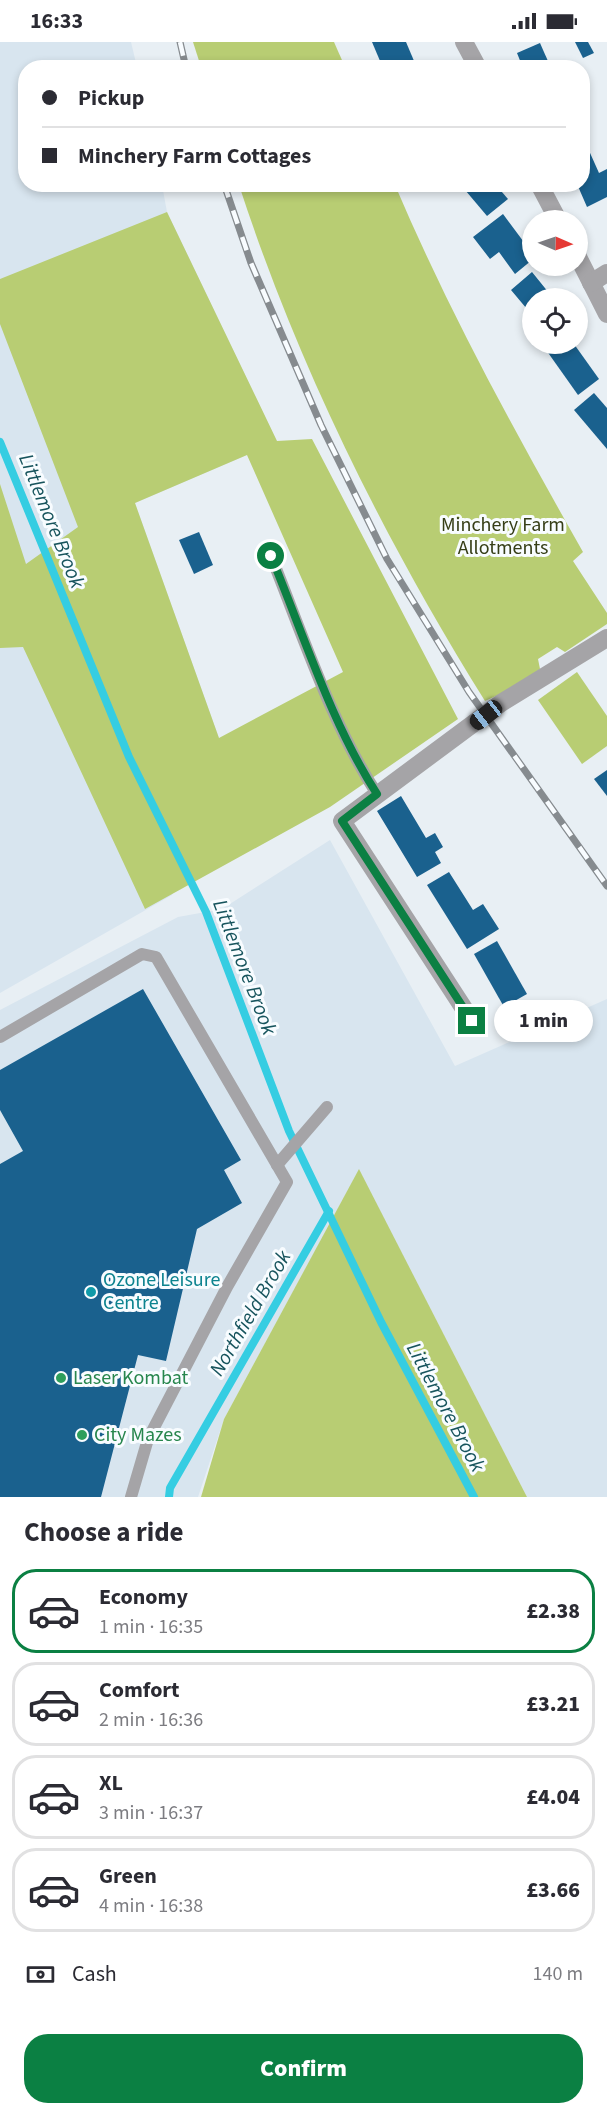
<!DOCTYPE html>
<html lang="en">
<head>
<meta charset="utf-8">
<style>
  :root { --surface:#fff; --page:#f7f7f7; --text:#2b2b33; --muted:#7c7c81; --line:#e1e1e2; --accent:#0b8043 }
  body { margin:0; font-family:"Source Sans 3",sans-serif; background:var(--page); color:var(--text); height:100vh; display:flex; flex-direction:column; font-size:22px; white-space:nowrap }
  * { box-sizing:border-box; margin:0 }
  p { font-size:20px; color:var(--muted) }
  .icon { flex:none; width:33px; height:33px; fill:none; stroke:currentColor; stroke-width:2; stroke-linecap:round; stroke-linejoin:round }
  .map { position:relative; height:1455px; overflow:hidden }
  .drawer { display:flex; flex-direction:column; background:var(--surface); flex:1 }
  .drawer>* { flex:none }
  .banner { position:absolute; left:18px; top:18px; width:572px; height:132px; border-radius:24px; box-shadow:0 3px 9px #0003; display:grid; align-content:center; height:132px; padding:0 24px; background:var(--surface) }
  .needle { width:39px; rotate:92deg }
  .buttons { position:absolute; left:522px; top:168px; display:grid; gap:12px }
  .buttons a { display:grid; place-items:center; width:66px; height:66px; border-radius:50%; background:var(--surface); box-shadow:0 3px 9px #0003; font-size:30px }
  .end { position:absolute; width:27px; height:27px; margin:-14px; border:8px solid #0b8043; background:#fff; box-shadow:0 0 0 3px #fff }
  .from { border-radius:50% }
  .bubble { position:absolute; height:42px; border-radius:21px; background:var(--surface); box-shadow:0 3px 9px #0003; font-size:20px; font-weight:800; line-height:42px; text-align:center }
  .car { position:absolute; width:18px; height:36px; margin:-18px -9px; border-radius:8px; box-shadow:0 0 4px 2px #0007; background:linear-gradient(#222 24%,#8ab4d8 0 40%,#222 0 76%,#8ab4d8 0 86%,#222 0) }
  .banner b { display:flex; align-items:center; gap:21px; height:57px; font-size:22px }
  .banner b+b { border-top:2px solid var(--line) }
  .banner i { width:15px; height:15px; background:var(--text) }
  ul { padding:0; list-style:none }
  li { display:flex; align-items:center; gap:18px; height:84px; margin:0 12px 9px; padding:0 12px; border:3px solid var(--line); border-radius:24px }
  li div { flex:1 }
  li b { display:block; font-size:22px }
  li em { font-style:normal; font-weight:800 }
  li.current { border-color:var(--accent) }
  li>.icon { width:54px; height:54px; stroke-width:1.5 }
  h2 { padding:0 24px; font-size:27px; line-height:72px }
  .pay { display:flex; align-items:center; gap:15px; height:66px; padding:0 24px; font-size:22px }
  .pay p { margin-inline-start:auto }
  .primary-button { display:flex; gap:12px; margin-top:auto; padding:12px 24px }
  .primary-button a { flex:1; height:69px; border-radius:24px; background:var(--accent); color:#fff; font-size:24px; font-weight:800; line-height:69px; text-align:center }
  .status { display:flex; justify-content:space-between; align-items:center; height:42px; padding:0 30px; background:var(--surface); direction:ltr }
  .status svg { height:16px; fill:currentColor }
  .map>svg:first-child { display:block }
  .built { fill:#d8e5ef }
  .green { fill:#b8cd73; fill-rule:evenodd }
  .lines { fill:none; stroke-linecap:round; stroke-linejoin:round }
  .stream { stroke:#35cde2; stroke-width:8 }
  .building { fill:#1a618e }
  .service { stroke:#a5a4a7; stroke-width:12 }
  .minor { stroke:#a5a4a7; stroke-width:18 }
  .rail-casing { stroke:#868b8f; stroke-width:7 }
  .rail { stroke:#f8fcff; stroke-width:4.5; stroke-dasharray:14; stroke-linecap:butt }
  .route { stroke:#0b8043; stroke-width:8 }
  .culture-dot { fill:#0f9aa8; stroke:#f8fcff; stroke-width:2 }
  .leisure-dot { fill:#2e9e5b; stroke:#f8fcff; stroke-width:2 }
  .labels { text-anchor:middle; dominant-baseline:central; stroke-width:6; stroke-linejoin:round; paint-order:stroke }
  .park-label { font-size:20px; fill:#363e17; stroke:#f8fcff }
  .culture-label { font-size:20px; fill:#0d838f; stroke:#f8fcff; text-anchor:start }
  .leisure-label { font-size:20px; fill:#27864d; stroke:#f8fcff; text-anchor:start }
  .water-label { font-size:21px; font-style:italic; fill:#17545d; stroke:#f8fcff }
</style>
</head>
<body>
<div class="status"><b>16:33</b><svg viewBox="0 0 49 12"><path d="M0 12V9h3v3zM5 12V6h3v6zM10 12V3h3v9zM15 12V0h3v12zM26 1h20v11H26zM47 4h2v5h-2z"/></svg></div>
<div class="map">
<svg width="607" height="1455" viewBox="0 0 607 1455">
  <rect width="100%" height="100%" fill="#e8eff4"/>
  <!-- built -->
  <g class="built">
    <path d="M 0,0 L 131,0 L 137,25 L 26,26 L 26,142 L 162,143 L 167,170 L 277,400 L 135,461 L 219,696 L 172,853 L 0,951 Z"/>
    <path d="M 330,798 L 455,1024 L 607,957 L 607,1455 L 527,1455 L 359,1128 L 224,1377 L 198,1455 L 0,1455 L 0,968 L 178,875 L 222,867 Z"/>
  </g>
  <!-- green -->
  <g class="green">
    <path d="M 193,0 L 334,0 L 345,25 L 201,25 Z"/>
    <path d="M 239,143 L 395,143 C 449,270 515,390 583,510 L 573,519 L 607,571 L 607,582 L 565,610 L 557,605 L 538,617 L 540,627 L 516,645 L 485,659 C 384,497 298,324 239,143 Z"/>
    <path d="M 167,170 L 277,399 L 312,397 L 458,677 L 330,765 L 145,867 L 23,605 L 0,606 L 0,442 L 26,522 L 78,485 L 0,282 L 0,237 ZM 247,413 L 343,630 L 219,696 L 135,461 Z"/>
    <path d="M 577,630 L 607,674 L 607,704 L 582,722 L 538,658 Z"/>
    <path d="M 359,1127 L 527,1455 L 201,1455 L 224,1377 Z"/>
  </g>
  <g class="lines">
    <!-- stream -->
    <g class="stream">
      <path d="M 0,400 L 129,715 L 206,870 L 289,1089 L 381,1280 L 474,1455"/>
      <path d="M 169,1455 L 170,1446 L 329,1169"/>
    </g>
  </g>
  <!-- building -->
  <g class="building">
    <path d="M 372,0 L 406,0 L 417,26 L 383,26 Z"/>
    <path d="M 575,0 L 588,0 L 594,11 L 583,16 Z"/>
    <path d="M 540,1 L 551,26 L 523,26 L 517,11 Z"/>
    <path d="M 582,93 L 599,131 L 607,127 L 607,155 L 587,165 L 577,142 L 582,142 Z"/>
    <path d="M 460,142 L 495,142 L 508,157 L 487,174 Z"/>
    <path d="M 503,172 L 532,211 L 532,218 L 515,232 L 499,210 L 490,217 L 473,195 Z"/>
    <path d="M 532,230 L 553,256 L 532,256 L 532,273 L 511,248 Z"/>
    <path d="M 550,302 L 574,302 L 599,337 L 578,353 L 544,305 Z"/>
    <path d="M 594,351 L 607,366 L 607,407 L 574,368 Z"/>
    <path d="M 199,490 L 213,523 L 194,532 L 179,498 Z"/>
    <path d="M 607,728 L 607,754 L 594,737 Z"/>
    <path d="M 401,754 L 426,796 L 435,791 L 443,805 L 435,810 L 441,821 L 417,835 L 377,769 Z"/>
    <path d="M 449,830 L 473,868 L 483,862 L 499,887 L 467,907 L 427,843 Z"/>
    <path d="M 497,899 L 527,952 L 504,965 L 474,912 Z"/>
    <path d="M 143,947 L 241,1118 L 224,1128 L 242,1161 L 197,1187 L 166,1319 L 138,1313 L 101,1455 L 0,1455 L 0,1122 L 23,1109 L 0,1068 L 0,1028 Z"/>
  </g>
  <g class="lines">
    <!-- service -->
    <g class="service">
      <path d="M 271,514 C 302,591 332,683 377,752"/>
      <path d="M 0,995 L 142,912 L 156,915 L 287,1140 L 227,1245 L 148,1397 L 131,1455"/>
      <path d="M 277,1123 L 327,1065"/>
    </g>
    <!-- minor -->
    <g class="minor">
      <path d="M 464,0 L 478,26"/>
      <path d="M 539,142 L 558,178"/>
      <path d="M 578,215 L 607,272"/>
      <path d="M 591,241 L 607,231"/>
      <path d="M 472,979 L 342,779 L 501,661 L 607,596"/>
    </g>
    <!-- rail casing -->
    <g class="rail-casing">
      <g id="rail">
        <path d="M 180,0 L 186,26"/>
        <path d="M 224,142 L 251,221 L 321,383 L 387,517 L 469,650 L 607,844"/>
      </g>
    </g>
    <!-- rail -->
    <use href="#rail" class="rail"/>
  </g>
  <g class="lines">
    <!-- route -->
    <path class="route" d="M 271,514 C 303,591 332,683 377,752 L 342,779 L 472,979"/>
  </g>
  <!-- markers -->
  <circle class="culture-dot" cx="91" cy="1250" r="6"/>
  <g class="leisure-dot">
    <circle cx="61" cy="1336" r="6"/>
    <circle cx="82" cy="1393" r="6"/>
  </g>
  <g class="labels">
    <!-- park labels -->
    <g class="park-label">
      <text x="503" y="483">Minchery Farm<tspan x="503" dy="23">Allotments</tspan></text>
    </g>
    <!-- culture labels -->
    <g class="culture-label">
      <text x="103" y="1238">Ozone Leisure<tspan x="103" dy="23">Centre</tspan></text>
    </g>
    <!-- leisure labels -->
    <g class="leisure-label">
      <text x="73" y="1336">Laser Kombat</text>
      <text x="94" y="1393">City Mazes</text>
    </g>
    <!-- water labels -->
    <g class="water-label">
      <text transform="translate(52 479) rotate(68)">Littlemore Brook</text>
      <text transform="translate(245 925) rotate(69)">Littlemore Brook</text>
      <text transform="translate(250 1271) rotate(-60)">Northfield Brook</text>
      <text transform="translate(446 1365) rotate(62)">Littlemore Brook</text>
    </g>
  </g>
</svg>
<div class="buttons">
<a><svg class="needle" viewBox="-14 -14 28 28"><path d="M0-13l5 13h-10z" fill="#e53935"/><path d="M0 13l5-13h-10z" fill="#7c7c81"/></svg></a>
<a><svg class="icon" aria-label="locate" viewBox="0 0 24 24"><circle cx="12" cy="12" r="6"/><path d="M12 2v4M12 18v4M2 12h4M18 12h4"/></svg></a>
</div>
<i class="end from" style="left:271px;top:514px"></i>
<i class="end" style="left:472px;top:979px"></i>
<div class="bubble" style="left:494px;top:958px;width:99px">1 min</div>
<i class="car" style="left:486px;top:673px;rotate:232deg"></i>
<div class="banner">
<b><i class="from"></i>Pickup</b>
<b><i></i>Minchery Farm Cottages</b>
</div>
</div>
<section class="drawer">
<h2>Choose a ride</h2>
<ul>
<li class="current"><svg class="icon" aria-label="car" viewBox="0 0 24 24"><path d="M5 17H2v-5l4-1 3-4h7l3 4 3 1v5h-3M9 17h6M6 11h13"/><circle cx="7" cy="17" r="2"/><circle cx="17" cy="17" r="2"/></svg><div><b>Economy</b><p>1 min · 16:35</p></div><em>£2.38</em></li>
<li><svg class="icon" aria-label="car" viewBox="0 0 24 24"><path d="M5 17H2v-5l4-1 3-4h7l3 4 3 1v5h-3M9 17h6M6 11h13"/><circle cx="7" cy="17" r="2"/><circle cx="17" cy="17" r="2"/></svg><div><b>Comfort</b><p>2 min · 16:36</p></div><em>£3.21</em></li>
<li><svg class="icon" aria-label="car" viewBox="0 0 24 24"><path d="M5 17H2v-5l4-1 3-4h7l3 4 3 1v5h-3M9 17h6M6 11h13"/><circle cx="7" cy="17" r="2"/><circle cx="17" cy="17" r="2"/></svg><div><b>XL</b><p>3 min · 16:37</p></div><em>£4.04</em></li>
<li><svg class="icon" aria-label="car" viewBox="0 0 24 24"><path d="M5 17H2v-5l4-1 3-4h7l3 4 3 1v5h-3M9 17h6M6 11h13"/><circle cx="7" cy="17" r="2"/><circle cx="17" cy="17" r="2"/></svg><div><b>Green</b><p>4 min · 16:38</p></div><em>£3.66</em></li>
</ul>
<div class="pay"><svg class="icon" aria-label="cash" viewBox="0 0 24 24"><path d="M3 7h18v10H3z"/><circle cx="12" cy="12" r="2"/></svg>Cash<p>140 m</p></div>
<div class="primary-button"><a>Confirm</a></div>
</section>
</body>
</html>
